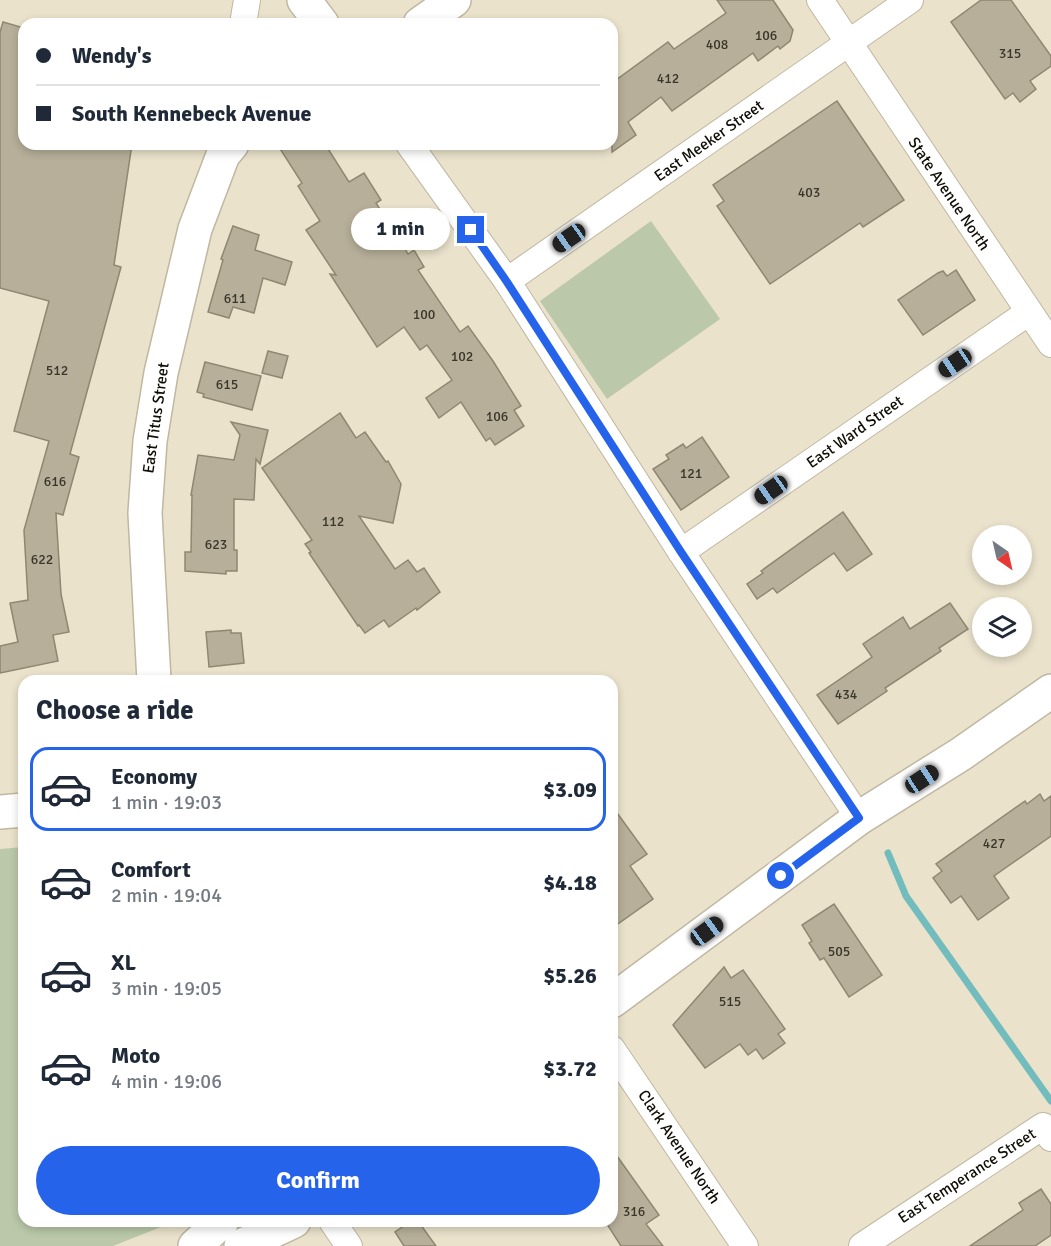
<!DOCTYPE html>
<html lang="en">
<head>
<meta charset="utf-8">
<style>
  :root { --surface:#fff; --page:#f6f6f7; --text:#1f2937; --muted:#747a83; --line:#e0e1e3; --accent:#2563eb }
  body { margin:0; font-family:Signika,sans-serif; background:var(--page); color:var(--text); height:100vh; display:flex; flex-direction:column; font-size:22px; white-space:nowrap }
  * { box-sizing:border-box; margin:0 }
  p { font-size:20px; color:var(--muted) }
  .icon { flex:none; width:33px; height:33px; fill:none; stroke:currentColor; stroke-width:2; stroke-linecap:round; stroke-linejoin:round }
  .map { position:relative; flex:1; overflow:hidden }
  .details { position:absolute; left:18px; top:675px; width:600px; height:552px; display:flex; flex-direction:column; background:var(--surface); border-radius:18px; box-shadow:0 3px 9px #0003 }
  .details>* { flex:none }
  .top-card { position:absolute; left:18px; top:18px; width:600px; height:132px; border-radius:18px; box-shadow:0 3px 9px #0003; display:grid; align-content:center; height:132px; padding:0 18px; background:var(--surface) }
  .needle { width:39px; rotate:146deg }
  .tools { position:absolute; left:972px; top:525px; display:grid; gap:12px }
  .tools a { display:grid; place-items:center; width:60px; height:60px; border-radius:50%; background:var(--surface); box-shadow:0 3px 9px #0003; font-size:30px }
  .end { position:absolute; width:27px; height:27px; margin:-14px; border:8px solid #2563eb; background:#fff; box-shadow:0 0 0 3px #fff }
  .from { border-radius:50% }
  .bubble { position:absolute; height:42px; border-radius:21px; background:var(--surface); box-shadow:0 3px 9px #0003; font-size:20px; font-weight:700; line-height:42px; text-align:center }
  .car { position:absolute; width:18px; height:36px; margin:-18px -9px; border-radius:8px; box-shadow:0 0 4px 2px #0007; background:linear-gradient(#222 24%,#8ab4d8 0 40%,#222 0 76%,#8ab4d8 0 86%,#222 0) }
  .top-card b { display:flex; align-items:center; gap:21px; height:57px; font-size:22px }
  .top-card b+b { border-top:2px solid var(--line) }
  .top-card i { width:15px; height:15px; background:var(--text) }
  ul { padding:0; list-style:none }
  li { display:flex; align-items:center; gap:18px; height:84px; margin:0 12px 9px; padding:0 6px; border:3px solid transparent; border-radius:18px }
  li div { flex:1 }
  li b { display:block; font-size:22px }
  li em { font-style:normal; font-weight:700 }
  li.current { border-color:var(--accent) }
  li>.icon { width:54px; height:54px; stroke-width:1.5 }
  h2 { padding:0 18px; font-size:27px; line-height:72px }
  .primary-button { display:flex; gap:12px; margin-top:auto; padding:12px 18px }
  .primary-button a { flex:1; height:69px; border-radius:36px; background:var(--accent); color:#fff; font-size:24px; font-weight:700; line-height:69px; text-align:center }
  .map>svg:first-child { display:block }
  .green { fill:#bbc9aa }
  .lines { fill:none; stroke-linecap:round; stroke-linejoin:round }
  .stream { stroke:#72bcbe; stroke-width:7 }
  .building { fill:#b7af99; stroke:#8e8772; stroke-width:1.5 }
  .street-casing { stroke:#bfb7a1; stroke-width:28 }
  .secondary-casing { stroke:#bfb7a1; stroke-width:36 }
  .primary-casing { stroke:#bfb7a1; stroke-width:36 }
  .street { stroke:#fff; stroke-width:26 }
  .secondary { stroke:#fff; stroke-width:33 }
  .primary { stroke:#fff; stroke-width:33 }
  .route { stroke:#2563eb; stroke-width:8 }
  .labels { text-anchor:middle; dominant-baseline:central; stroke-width:4.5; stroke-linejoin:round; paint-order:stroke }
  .number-label { font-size:14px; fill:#3a362b }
  .street-label { font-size:16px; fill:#100d06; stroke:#fff }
</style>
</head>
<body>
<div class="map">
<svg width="1051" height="1246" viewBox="0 0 1051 1246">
  <rect width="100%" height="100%" fill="#eae2cb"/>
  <!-- green -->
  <g class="green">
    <path d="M 651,221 L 720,319 L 607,399 L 540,301 Z"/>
    <path d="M 24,847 L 24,1221 L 176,1221 L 113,1246 L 0,1246 L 0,849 Z"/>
  </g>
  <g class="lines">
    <!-- stream -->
    <path class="stream" d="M 888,853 L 906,896 L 1051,1101"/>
  </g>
  <!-- building -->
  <g class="building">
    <path d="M 717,0 L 773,0 L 793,30 L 790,41 L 780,49 L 778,46 L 758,61 L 753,53 L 672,111 L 661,97 L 628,122 L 636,135 L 612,152 L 612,83 L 668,42 L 674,49 L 726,13 Z"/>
    <path d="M 981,0 L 1011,0 L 1051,56 L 1051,66 L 1030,81 L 1036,89 L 1020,102 L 1013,93 L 1005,99 L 951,22 Z"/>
    <path d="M 3,22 L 24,28 L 24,144 L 132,144 L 114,265 L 121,267 L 70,454 L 79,457 L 63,515 L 56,513 L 61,594 L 69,632 L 53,635 L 58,661 L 0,673 L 0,646 L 18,642 L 10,603 L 28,600 L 24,530 L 49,441 L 14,431 L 49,301 L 0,288 L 0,32 Z"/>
    <path d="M 837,101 L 904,200 L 863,227 L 860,223 L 770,284 L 717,206 L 724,201 L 713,185 Z"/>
    <path d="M 277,144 L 325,144 L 349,182 L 364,173 L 381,200 L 376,203 L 408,254 L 414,250 L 424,267 L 418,270 L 460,332 L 468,326 L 493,361 L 521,406 L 514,410 L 524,426 L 495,445 L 490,438 L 486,441 L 461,402 L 439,418 L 426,398 L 452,380 L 427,345 L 420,350 L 404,327 L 377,347 L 330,274 L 336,275 L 306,230 L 320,221 L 298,186 L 302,183 Z"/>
    <path d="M 233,226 L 259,235 L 255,250 L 292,262 L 285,285 L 263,278 L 254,313 L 233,307 L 229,318 L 208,312 L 223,260 L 221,259 Z"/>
    <path d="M 956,270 L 975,300 L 923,335 L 898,300 L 938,273 L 943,271 L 947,276 Z"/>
    <path d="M 268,351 L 288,356 L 282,378 L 262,373 Z"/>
    <path d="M 205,362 L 261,376 L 252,410 L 203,397 L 204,394 L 197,392 Z"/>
    <path d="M 340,413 L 356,438 L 365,432 L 386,462 L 388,461 L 401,484 L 393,523 L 359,516 L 395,569 L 408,560 L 417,572 L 424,568 L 440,592 L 417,610 L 416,608 L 389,627 L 384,620 L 365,633 L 359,625 L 358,626 L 309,553 L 311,552 L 305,544 L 312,540 L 262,468 Z"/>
    <path d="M 231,422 L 268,430 L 260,464 L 256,459 L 254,500 L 234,499 L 234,550 L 237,550 L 237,571 L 226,571 L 226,574 L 185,571 L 185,552 L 191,552 L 192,495 L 191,495 L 198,455 L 234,460 L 240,435 Z"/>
    <path d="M 702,437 L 729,477 L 681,510 L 653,469 L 669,459 L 666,455 L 683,444 L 686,448 Z"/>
    <path d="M 843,512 L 872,554 L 847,571 L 834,553 L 777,593 L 773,588 L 757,599 L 747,584 L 763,573 L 761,571 Z"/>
    <path d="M 950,603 L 968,629 L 939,648 L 941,651 L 885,688 L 887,691 L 838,724 L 817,695 L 872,657 L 863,644 L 903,617 L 910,629 Z"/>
    <path d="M 231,630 L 231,633 L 241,633 L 244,663 L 209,667 L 206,632 Z"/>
    <path d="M 1040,794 L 1044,801 L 1051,796 L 1051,836 L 994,876 L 1009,898 L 978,920 L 961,896 L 951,903 L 933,878 L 942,871 L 936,864 L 1025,801 L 1027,804 Z"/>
    <path d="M 612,806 L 647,854 L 630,866 L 653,899 L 612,928 Z"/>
    <path d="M 834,904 L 882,975 L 849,997 L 824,958 L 820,960 L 809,943 L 812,941 L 802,925 Z"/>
    <path d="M 724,967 L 731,978 L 743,970 L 785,1029 L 778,1034 L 785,1043 L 763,1059 L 756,1049 L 748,1055 L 740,1044 L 705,1068 L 673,1025 Z"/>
    <path d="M 612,1149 L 659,1215 L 646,1224 L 663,1246 L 621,1246 L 605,1221 L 612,1221 Z"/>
    <path d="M 1041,1189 L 1051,1204 L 1051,1235 L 1035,1246 L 970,1246 L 1023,1210 L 1019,1203 Z"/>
    <path d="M 411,1221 L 418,1221 L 436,1246 L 404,1246 L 395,1232 Z"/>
  </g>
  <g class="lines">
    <!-- street casing -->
    <g class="street-casing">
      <g id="street">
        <path d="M 820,0 L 1051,344"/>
        <path d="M 243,24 L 247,0"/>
        <path d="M 409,144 L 507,281 L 681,552 L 859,818"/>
        <path d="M 507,281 L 910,0"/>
        <path d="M 681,552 L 1029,312"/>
        <path d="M 612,1049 L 745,1246"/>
        <path d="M 332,1221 L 349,1246"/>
        <path d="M 862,1246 L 1043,1126 L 1051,1138"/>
      </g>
    </g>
    <!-- secondary casing -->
    <g class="secondary-casing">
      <g id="secondary">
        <path d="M 304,0 L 322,24"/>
        <path d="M 420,24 L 454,0"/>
        <path d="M 154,681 L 145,513 L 150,441 L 161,373 L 195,229 L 223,155 L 232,144"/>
        <path d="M 0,812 L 24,810"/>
        <path d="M 195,1246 L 222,1221"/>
      </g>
    </g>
    <!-- primary casing -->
    <g class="primary-casing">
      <g id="primary">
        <path d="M 612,1001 L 859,818 L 961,754 L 1051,691"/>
        <path d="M 241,1246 L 294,1221"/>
      </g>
    </g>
    <!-- street -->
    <use href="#street" class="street"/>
    <!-- secondary -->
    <use href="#secondary" class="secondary"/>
    <!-- primary -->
    <use href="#primary" class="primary"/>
  </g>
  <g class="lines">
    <!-- route -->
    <path class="route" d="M 471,230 L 507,282 L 681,552 L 859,818 L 781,876"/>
  </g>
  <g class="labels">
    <!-- number labels -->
    <g class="number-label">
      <text x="766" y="35">106</text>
      <text x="717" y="44">408</text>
      <text x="1010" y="53">315</text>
      <text x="668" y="78">412</text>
      <text x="809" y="192">403</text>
      <text x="235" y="298">611</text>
      <text x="424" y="314">100</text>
      <text x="462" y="356">102</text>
      <text x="57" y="370">512</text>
      <text x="227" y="384">615</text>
      <text x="497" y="416">106</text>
      <text x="691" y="473">121</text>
      <text x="55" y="481">616</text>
      <text x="333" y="521">112</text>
      <text x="216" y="544">623</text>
      <text x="42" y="559">622</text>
      <text x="846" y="694">434</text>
      <text x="994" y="843">427</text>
      <text x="839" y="951">505</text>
      <text x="730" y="1001">515</text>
      <text x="634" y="1211">316</text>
    </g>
    <!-- street labels -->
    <g class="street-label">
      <text transform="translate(709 141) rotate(-35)">East Meeker Street</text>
      <text transform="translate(949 194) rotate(56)">State Avenue North</text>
      <text transform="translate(156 418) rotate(-82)">East Titus Street</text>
      <text transform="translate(855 432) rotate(-35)">East Ward Street</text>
      <text transform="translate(679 1147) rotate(56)">Clark Avenue North</text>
      <text transform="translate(967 1176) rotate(-33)">East Temperance Street</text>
    </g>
  </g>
</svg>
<div class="tools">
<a><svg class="needle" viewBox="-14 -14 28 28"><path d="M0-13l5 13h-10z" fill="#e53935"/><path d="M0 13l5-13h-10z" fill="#747a83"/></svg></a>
<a><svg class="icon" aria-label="layers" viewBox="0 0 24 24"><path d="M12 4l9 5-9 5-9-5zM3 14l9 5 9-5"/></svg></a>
</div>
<i class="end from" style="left:781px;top:876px"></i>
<i class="end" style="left:471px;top:230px"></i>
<div class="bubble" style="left:351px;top:208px;width:99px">1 min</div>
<i class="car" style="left:569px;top:238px;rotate:235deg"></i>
<i class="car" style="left:955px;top:363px;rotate:236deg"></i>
<i class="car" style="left:771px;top:490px;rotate:235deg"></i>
<i class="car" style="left:922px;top:779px;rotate:57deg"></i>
<i class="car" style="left:707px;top:931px;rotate:54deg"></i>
<div class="top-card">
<b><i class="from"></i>Wendy's</b>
<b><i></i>South Kennebeck Avenue</b>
</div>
<section class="details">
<h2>Choose a ride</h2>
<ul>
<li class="current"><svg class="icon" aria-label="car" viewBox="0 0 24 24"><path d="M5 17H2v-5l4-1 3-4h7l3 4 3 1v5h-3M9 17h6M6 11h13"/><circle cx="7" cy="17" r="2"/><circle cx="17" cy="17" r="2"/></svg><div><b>Economy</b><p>1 min · 19:03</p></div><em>$3.09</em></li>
<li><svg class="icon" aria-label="car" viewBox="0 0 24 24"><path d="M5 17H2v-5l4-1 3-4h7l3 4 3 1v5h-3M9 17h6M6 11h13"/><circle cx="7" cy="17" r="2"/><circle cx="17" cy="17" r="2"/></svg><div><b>Comfort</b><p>2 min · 19:04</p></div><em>$4.18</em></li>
<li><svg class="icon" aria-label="car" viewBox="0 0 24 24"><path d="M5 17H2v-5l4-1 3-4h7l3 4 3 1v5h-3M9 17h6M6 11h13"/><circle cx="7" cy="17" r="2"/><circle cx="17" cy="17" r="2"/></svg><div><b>XL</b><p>3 min · 19:05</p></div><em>$5.26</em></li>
<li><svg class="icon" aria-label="car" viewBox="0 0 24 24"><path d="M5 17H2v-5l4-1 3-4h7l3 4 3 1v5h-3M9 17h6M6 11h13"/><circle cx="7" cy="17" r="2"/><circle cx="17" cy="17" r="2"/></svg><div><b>Moto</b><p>4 min · 19:06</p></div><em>$3.72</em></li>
</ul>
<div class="primary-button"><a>Confirm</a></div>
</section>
</div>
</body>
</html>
